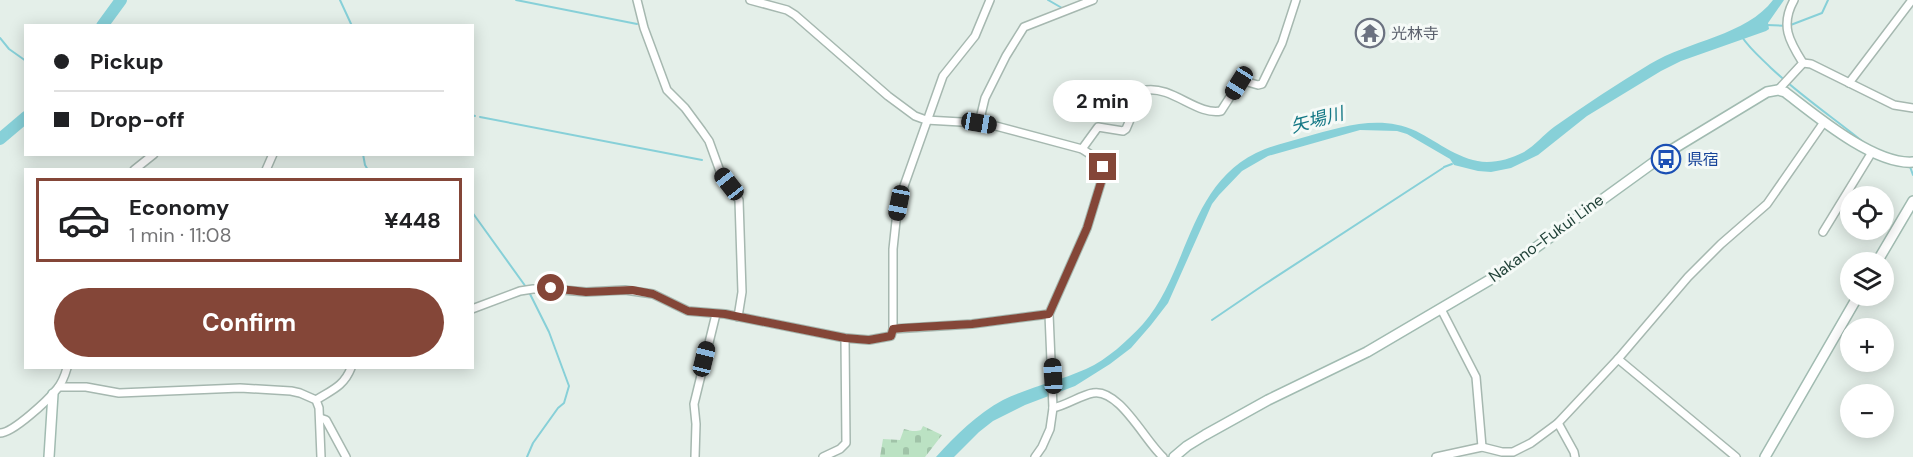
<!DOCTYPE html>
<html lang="en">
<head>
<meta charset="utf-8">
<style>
  :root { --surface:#fff; --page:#f2f2f2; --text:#202124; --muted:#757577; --line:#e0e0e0; --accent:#844638 }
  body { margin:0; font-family:"DM Sans","Noto Sans JP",sans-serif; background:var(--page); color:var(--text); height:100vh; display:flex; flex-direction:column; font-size:22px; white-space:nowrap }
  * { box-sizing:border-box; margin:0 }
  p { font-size:20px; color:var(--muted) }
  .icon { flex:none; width:33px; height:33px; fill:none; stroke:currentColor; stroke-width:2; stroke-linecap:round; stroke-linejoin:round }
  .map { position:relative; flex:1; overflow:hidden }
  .panel { position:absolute; left:24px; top:168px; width:450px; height:201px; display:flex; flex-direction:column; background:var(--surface); border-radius:0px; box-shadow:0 3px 15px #0003 }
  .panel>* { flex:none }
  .hud { position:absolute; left:24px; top:24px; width:450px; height:132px; border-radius:0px; box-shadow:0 3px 15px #0003; display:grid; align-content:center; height:132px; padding:0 30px; background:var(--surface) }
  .tools { position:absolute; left:1840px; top:186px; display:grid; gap:12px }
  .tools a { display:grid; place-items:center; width:54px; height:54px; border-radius:50%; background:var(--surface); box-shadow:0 3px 15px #0003; font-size:30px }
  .end { position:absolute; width:27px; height:27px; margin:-14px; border:8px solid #844638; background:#fff; box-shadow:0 0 0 3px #fff }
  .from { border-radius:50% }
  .bubble { position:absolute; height:42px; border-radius:21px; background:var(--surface); box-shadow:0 3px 15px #0003; font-size:20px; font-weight:700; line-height:42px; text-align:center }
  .car { position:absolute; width:18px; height:36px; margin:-18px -9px; border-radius:8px; box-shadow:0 0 4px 2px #0007; background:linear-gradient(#222 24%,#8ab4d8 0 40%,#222 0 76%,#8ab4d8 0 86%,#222 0) }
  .hud b { display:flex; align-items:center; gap:21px; height:57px; font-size:22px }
  .hud b+b { border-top:2px solid var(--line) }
  .hud i { width:15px; height:15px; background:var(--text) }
  ul { padding:10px 0 0; list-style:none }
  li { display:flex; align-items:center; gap:18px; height:84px; margin:0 12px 9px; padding:0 18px; border:3px solid transparent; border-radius:0px }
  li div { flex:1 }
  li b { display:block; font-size:22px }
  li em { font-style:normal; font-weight:700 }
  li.selected { border-color:var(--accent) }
  li>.icon { width:54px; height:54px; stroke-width:1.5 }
  .primary-button { display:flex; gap:12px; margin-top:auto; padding:12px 30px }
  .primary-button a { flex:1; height:69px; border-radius:36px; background:var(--accent); color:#fff; font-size:24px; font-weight:700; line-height:69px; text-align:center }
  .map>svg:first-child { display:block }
  .cemetery { fill:url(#cemetery-stones) }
  .water { fill:#87d0d8 }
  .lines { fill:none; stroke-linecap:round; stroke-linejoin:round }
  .stream { stroke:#87d0d8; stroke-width:2 }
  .river { stroke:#87d0d8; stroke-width:12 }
  .street-casing { stroke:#a6b8b0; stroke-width:10 }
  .secondary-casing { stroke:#a1bbb1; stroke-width:12 }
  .street { stroke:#fff; stroke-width:7 }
  .secondary { stroke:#fff; stroke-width:9 }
  .route { stroke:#844638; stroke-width:8 }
  .labels { text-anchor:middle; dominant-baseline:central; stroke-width:6; stroke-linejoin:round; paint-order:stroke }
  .worship-label { font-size:16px; fill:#5b616d; stroke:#f5faf7; text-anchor:start }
  .transit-label { font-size:16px; fill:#164399; stroke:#f5faf7; text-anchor:start }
  .street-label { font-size:16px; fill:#214238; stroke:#f5faf7 }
  .water-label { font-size:18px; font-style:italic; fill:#147885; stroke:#f5faf7 }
</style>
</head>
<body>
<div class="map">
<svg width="1913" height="457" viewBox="0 0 1913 457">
  <defs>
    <pattern id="cemetery-stones" width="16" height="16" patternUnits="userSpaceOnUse" patternTransform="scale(1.5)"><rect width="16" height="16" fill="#bbe2c3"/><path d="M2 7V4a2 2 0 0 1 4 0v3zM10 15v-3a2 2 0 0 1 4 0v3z" fill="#a0c3a8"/></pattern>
  </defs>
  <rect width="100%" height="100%" fill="#e4efe9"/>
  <!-- cemetery -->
  <path class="cemetery" d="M 923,426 L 942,435 L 925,457 L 880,457 L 883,439 L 900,440 L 904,429 C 911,431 915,432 921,430 Z"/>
  <!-- water -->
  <path class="water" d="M 1773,0 L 1784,0 L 1768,23 L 1769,29 L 1766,31 L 1681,61 L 1661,71 L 1587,116 L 1538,155 L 1511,168 L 1491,172 L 1478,171 L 1454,165 L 1450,159 L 1407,134 L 1397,131 L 1360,130 L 1268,156 L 1242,171 L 1219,195 L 1212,204 L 1168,303 L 1151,325 L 1131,348 L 1110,364 L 1075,386 L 1025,405 L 993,421 L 979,432 L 954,457 L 936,457 C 956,435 977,414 1003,400 C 1030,387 1059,381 1086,369 C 1108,359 1127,341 1143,324 C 1191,269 1187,180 1265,149 C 1278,144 1292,141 1305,137 C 1341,127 1380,114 1416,131 C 1438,142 1462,162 1487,162 C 1499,162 1512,158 1522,153 C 1534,147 1543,135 1554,127 C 1585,105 1617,84 1650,64 C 1688,41 1747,35 1773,0 Z"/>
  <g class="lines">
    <!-- stream -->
    <g class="stream">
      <path d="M 340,0 L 352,26"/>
      <path d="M 516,0 L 637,24"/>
      <path d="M 1048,0 L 1062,8"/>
      <path d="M 1767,25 L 1788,26 L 1822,13 L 1828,0"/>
      <path d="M 1742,37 C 1750,49 1761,58 1771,68 C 1801,96 1835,119 1867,145"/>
      <path d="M 0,38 L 9,49 L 26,61"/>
      <path d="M 472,115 L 475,116"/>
      <path d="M 480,117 L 702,160"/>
      <path d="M 363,154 L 365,165 L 368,170"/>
      <path d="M 1909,164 L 1913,175"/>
      <path d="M 1444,167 L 1452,164"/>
      <path d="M 472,212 L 526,287"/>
      <path d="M 1212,320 L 1262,286 L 1443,168"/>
      <path d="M 527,457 L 533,443 L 558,408 L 564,403 L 569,386 L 549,332 L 529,292"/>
    </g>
    <!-- river -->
    <g class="river">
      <path d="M 102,26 L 121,0"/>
      <path d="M 0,139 L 26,117"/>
    </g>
    <!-- street casing -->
    <g class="street-casing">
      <g id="street">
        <path d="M 637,0 L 644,28 L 667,90 L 685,108 L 702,131 L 709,141 L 721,174 L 739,200 L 742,292 L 738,317"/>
        <path d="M 750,0 L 787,10 L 795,15 L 888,96 L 915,116 L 926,120 L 979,123 L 992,125 L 1082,149 L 1102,162 L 1103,167 L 1102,179 L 1087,228 L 1049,314 L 1053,408 L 1050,429 L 1042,447 L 1035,457"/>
        <path d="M 1803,63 L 1811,64 L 1894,105 L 1913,108"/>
        <path d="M 1849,83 L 1912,0"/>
        <path d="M 1778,90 L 1803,63 C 1789,41 1780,25 1794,0"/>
        <path d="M 979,123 L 985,98 L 1006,56 L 1024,27 L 1093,0"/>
        <path d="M 1082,149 L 1098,127 L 1123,131 L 1126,129 L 1138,101 L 1146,90 C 1172,86 1198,116 1221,111 L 1239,83 L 1244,81 L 1258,85 L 1262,84 L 1282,43 L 1296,0"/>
        <path d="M 134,170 L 154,154"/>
        <path d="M 266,170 L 273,154"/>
        <path d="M 1823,232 L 1872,152"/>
        <path d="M 472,309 L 520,291 L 533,289 L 551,289 L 586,292 L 625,290 L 653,294 L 688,311 L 725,314 L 845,338 L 869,340 L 891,336 L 893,329 L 893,249 L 896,221 L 904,186 L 943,76 L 975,36 L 990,0"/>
        <path d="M 1441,309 L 1476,377 L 1482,447"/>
        <path d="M 893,329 L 972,324 L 1049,314"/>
        <path d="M 1618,359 L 1736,457"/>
        <path d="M 59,387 L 86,387 L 119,393 L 240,388 L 291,391 L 300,393 L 316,400 L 319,408 L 321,457"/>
        <path d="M 316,400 C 332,390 344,386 351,368"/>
        <path d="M 1053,408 C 1067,405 1081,395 1093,393 C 1119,388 1145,441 1163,457"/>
        <path d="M 320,418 L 326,420 L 346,457"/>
        <path d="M 1558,423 L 1574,452 L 1575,457"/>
        <path d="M 0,433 C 13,433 48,400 57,389 C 62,383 65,375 67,368"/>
        <path d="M 695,457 L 696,424 L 694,404 L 716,314"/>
        <path d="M 823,457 L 840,449 L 846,443 L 845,338"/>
        <path d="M 1436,457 L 1482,447 L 1502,452 L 1513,452 L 1531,443 L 1558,423 L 1618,359 L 1688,277 L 1721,244 L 1767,204 L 1824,122"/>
      </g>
    </g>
    <!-- secondary casing -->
    <g class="secondary-casing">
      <g id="secondary">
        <path d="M 1877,262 L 1913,201"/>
        <path d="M 49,457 L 53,394"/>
        <path d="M 1174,457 L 1187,446 L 1205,435 L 1268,400 L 1367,352 L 1498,275 L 1668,152 L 1767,92 L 1778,90 L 1785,92 C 1815,115 1874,165 1913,162"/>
        <path d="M 1765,457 L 1858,296"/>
      </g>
    </g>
    <!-- street -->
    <use href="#street" class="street"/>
    <!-- secondary -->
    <use href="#secondary" class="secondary"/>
  </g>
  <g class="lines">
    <!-- route -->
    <path class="route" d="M 551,288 L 586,292 L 632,290 L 653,294 L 688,311 L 725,314 L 845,338 L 869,340 L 891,336 L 893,329 L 902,328 L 972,324 L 1049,314 L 1087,228 L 1102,179 L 1103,167"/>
  </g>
  <!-- icons -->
  <defs>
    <g id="temple-ring" transform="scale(1.5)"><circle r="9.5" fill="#f5faf7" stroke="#6b7280" stroke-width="1.5"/><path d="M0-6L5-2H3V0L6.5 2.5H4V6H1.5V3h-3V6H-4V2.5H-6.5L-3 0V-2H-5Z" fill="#6b7280"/></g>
    <g id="bus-ring" transform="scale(1.5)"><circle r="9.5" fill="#f5faf7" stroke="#1a4fb4" stroke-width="1.5"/><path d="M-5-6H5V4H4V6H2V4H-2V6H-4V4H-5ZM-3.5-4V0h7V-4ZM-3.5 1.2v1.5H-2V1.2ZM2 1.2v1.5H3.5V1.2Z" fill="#1a4fb4"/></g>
  </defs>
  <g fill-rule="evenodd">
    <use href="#temple-ring" x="1370" y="33"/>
    <use href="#bus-ring" x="1666" y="159"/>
  </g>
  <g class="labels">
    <!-- worship labels -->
    <g class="worship-label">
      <text x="1391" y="33">光林寺</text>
    </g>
    <!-- transit labels -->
    <g class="transit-label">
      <text x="1687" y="159">県宿</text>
    </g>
    <!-- street labels -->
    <g class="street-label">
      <text transform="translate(1546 238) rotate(-36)">Nakano-Fukui Line</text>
    </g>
    <!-- water labels -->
    <g class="water-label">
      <text transform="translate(1317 120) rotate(-15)">矢場川</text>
    </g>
  </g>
</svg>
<div class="tools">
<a><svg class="icon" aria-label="locate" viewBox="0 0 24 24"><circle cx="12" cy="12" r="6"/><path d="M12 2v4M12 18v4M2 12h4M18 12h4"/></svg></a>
<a><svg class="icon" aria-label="layers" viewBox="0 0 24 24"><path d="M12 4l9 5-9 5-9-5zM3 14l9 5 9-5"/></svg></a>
<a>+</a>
<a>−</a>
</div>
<i class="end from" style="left:551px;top:288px"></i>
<i class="end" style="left:1103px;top:167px"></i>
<div class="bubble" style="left:1053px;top:80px;width:99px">2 min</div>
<i class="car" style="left:1239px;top:83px;rotate:212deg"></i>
<i class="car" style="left:979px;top:123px;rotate:100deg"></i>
<i class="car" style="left:729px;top:184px;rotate:322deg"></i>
<i class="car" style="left:899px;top:203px;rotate:191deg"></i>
<i class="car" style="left:704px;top:359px;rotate:14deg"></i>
<i class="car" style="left:1053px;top:376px;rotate:357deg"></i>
<div class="hud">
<b><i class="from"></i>Pickup</b>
<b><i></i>Drop-off</b>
</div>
<section class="panel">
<ul>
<li class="selected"><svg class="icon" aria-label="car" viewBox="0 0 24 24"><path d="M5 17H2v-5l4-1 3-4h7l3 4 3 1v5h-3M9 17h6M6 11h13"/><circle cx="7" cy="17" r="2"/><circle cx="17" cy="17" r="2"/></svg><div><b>Economy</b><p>1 min · 11:08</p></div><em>¥448</em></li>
</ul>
<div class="primary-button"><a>Confirm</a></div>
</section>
</div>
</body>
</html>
